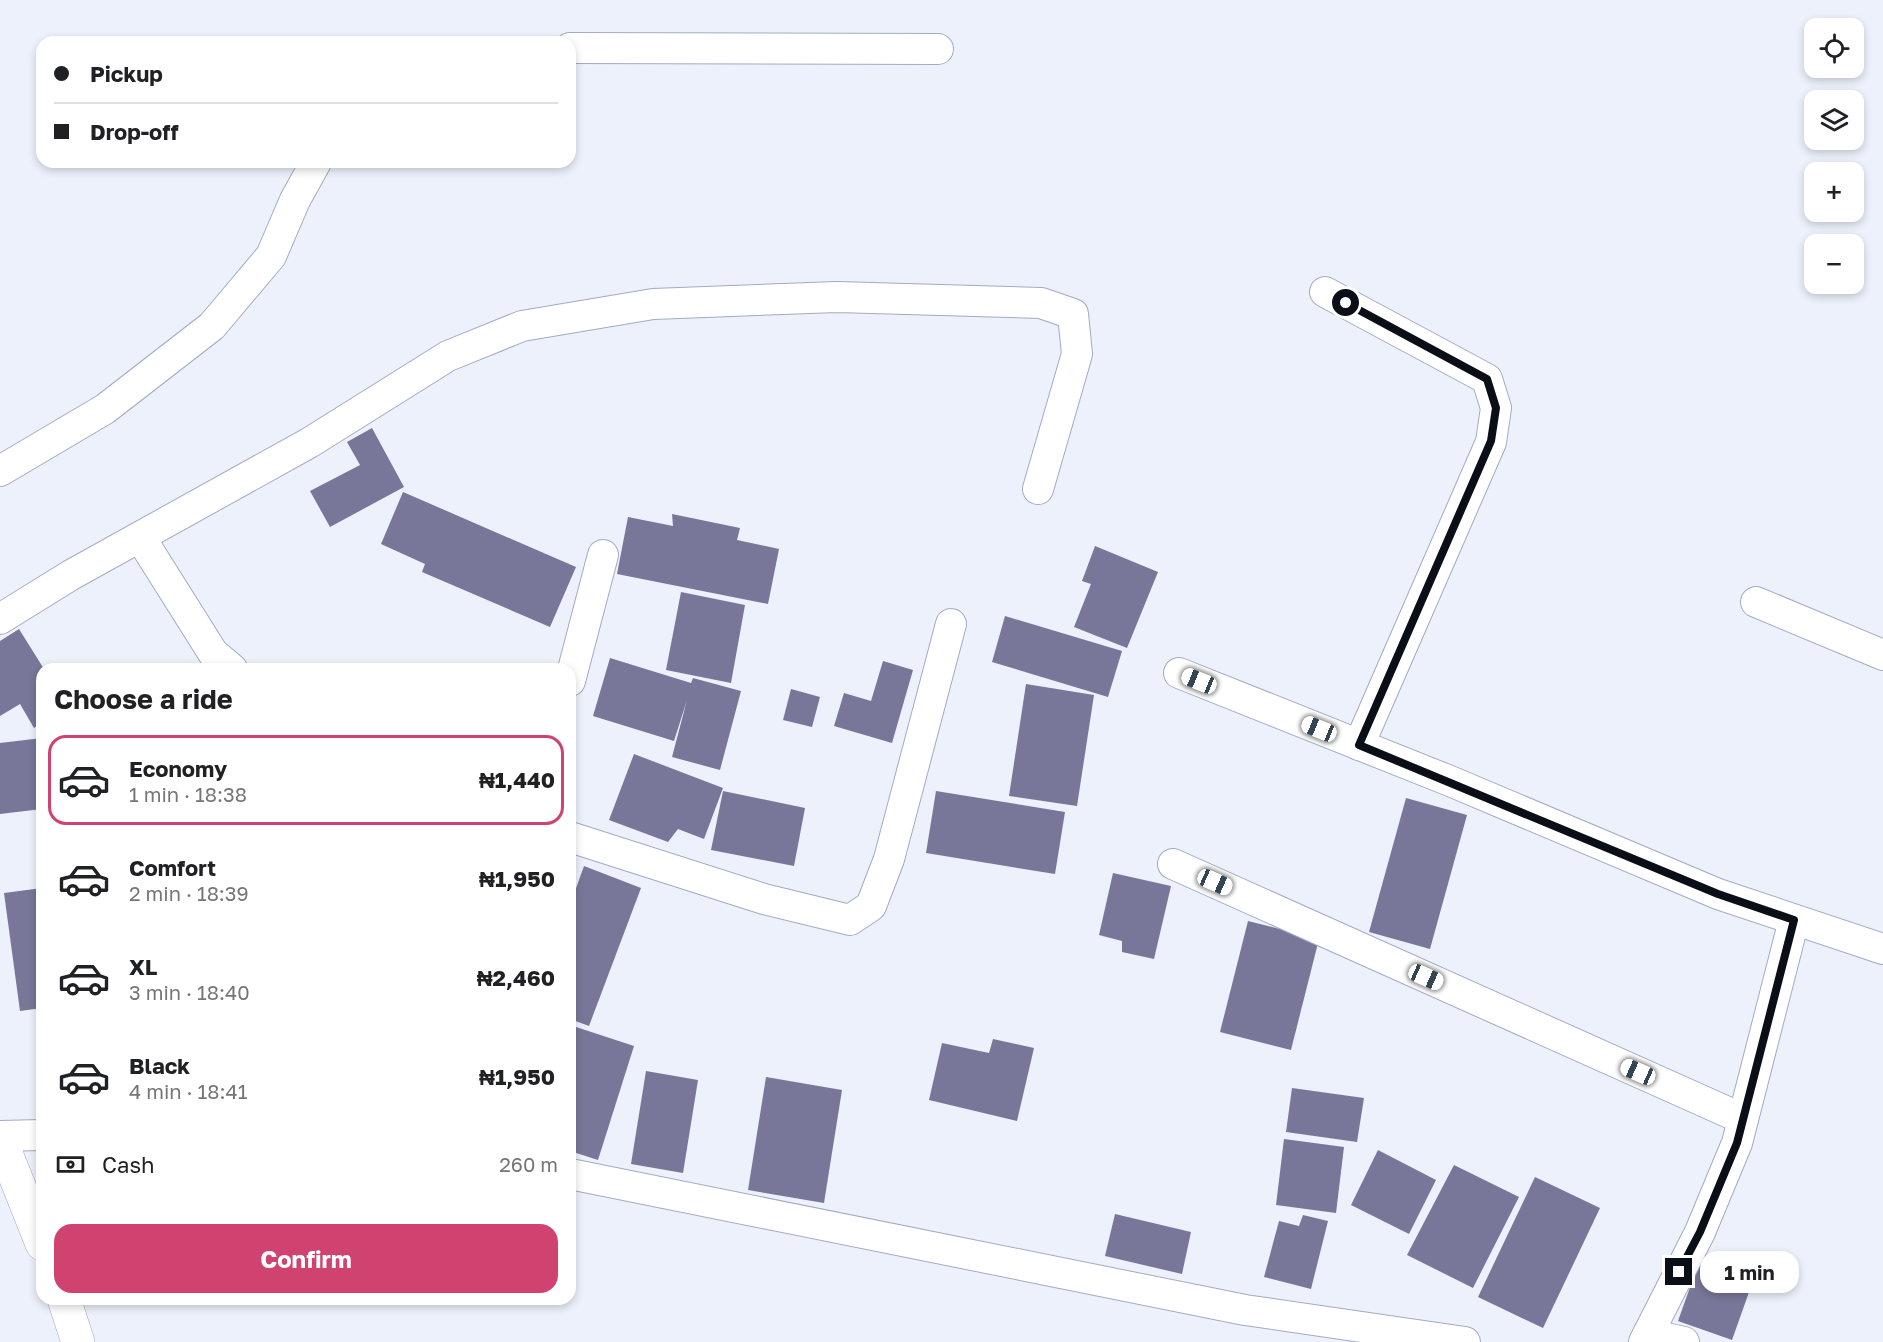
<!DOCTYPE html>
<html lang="en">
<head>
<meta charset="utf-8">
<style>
  :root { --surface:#fff; --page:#f2f2f2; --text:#202124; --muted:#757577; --line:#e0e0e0; --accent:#d04370 }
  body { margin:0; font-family:"Golos Text",sans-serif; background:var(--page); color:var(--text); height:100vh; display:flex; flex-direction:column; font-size:22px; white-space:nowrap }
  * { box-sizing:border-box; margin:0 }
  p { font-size:20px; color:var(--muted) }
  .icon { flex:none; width:33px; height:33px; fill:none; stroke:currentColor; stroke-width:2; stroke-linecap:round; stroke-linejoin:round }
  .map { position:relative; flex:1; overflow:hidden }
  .side { position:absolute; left:36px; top:663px; width:540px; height:642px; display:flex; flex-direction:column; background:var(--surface); border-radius:18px; box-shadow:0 3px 9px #0003 }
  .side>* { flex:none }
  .guide { position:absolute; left:36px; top:36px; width:540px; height:132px; border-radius:18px; box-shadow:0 3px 9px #0003; display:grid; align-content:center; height:132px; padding:0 18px; background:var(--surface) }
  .tools { position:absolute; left:1804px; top:18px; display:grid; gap:12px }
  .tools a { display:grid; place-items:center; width:60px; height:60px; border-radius:12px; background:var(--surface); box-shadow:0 3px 9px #0003; font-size:30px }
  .end { position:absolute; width:27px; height:27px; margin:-14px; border:8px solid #0a0e16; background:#fff; box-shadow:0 0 0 3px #fff }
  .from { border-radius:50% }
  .bubble { position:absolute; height:42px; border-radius:18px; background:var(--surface); box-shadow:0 3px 9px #0003; font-size:20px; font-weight:700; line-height:42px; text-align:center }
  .car { position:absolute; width:18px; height:36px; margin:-18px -9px; border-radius:8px; box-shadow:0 0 4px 2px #0007; background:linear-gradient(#fff 24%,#345 0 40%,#fff 0 76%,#345 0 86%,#fff 0) }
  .guide b { display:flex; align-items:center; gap:21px; height:57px; font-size:22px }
  .guide b+b { border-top:2px solid var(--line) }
  .guide i { width:15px; height:15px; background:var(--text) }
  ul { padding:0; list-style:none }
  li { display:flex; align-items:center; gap:18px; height:90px; margin:0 12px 9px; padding:0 6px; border:3px solid transparent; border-radius:18px }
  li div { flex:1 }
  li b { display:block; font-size:22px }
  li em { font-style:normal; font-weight:700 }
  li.current { border-color:var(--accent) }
  li>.icon { width:54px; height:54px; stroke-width:1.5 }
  h2 { padding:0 18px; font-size:27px; line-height:72px }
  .pay { display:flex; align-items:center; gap:15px; height:66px; padding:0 18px; font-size:22px }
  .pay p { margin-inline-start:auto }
  .action { display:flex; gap:12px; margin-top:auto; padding:12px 18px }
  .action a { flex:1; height:69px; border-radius:18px; background:var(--accent); color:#fff; font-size:24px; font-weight:700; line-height:69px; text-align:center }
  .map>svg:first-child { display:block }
  .building { fill:#797799 }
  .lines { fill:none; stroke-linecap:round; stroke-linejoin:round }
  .minor-casing { stroke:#a2abc4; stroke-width:32 }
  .tertiary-casing { stroke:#a2abc4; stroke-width:34 }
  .minor { stroke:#fff; stroke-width:30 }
  .tertiary { stroke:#fff; stroke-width:33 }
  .route { stroke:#0a0e16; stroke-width:8 }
</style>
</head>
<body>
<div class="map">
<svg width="1883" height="1342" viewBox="0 0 1883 1342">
  <rect width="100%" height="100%" fill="#ecf1fb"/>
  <!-- building -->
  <g class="building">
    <path d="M 372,428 L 404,487 L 330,527 L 310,491 L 360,465 L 347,442 Z"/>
    <path d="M 403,492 L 576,567 L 550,627 L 422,572 L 425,564 L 381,544 Z"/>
    <path d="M 672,514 L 740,528 L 737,540 L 779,549 L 768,604 L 617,574 L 628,517 L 673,526 Z"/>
    <path d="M 1095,546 L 1158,572 L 1127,648 L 1074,627 L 1091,584 L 1082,581 Z"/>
    <path d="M 681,592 L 745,605 L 731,683 L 666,670 Z"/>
    <path d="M 1005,616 L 1122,651 L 1108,697 L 992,662 Z"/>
    <path d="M 19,629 L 44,669 L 42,669 L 42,722 L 34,728 L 20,704 L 0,716 L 0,641 Z"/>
    <path d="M 610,658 L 691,683 L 693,678 L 741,691 L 720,770 L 672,757 L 687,700 L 674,741 L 593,716 Z"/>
    <path d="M 883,661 L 913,670 L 892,743 L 834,726 L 844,693 L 871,701 Z"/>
    <path d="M 1026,684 L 1094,695 L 1077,806 L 1009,796 Z"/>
    <path d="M 791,689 L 820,697 L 812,727 L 783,720 Z"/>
    <path d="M 42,738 L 42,809 L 0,814 L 0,743 Z"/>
    <path d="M 634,754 L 723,788 L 704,839 L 678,829 L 668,842 L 609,820 Z"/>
    <path d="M 723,791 L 805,808 L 794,866 L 711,850 Z"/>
    <path d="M 936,791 L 1065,812 L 1055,874 L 926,853 Z"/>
    <path d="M 1406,798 L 1467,815 L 1430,949 L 1369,932 Z"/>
    <path d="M 584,866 L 641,888 L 589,1026 L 570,1019 L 570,905 Z"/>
    <path d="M 1113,873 L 1171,886 L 1154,959 L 1122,952 L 1122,941 L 1099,935 Z"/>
    <path d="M 42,888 L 42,1008 L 20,1011 L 4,893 Z"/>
    <path d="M 1248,921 L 1319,939 L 1291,1050 L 1220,1032 Z"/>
    <path d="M 570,1025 L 634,1046 L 598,1160 L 570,1151 Z"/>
    <path d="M 993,1039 L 1034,1048 L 1017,1121 L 929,1100 L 942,1043 L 989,1053 Z"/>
    <path d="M 646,1071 L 698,1080 L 683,1173 L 631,1164 Z"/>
    <path d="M 766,1077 L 842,1090 L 824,1203 L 748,1190 Z"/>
    <path d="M 1292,1088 L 1364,1098 L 1357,1142 L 1286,1132 Z"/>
    <path d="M 1284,1139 L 1344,1147 L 1336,1213 L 1276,1205 Z"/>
    <path d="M 1378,1150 L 1436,1180 L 1409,1234 L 1351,1205 Z"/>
    <path d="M 1454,1165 L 1519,1197 L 1473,1288 L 1407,1255 Z"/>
    <path d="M 1535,1177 L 1600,1208 L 1543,1328 L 1478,1297 Z"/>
    <path d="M 1115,1214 L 1191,1232 L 1182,1274 L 1105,1256 Z"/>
    <path d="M 1303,1215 L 1328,1221 L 1311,1289 L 1264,1277 L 1279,1221 L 1299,1226 Z"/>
    <path d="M 1700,1259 L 1754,1278 L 1732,1340 L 1678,1321 Z"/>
  </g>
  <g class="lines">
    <!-- minor casing -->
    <g class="minor-casing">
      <g id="minor">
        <path d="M 570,48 L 938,49"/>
        <path d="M 1325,292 L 1487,379 L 1496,408 L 1491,442 L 1359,745"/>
        <path d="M 0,471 L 105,409 L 212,326 L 271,256 L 295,200 L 316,162"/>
        <path d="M 140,537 L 213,653 L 232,669"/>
        <path d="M 1756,602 L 1883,655"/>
        <path d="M 0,619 L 71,575 L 309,443 L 448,356 L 522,326 L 653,304 L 837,297 L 1041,303 L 1073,314 L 1077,354 L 1038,489"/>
        <path d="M 1179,673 L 1450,781 L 1718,894 L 1883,949"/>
        <path d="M 570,681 L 603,555"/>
        <path d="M 570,837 L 764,899 L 850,920 L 871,906 L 889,859 L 951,624"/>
        <path d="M 1173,864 L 1743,1119"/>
        <path d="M 0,1136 L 42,1135"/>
        <path d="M 570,1174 L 1245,1310 L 1465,1342"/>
        <path d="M 1648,1334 L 1684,1342"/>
        <path d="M 1644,1342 L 1700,1232 L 1737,1143 L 1794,920"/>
      </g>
    </g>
    <!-- tertiary casing -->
    <g class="tertiary-casing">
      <g id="tertiary">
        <path d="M 0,1138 L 42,1244"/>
        <path d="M 64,1299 L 78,1342"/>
      </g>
    </g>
    <!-- minor -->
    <use href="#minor" class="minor"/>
    <!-- tertiary -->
    <use href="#tertiary" class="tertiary"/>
  </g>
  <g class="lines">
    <!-- route -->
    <path class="route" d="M 1346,303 L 1487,379 L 1496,408 L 1491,441 L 1359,745 L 1718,894 L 1794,920 L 1737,1143 L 1700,1232 L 1679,1272"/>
  </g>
</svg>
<div class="tools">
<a><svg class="icon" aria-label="locate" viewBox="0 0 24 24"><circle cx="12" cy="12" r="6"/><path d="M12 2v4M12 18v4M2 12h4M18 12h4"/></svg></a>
<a><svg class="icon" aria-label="layers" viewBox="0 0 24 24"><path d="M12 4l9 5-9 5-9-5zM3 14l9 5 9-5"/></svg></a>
<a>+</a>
<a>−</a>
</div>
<i class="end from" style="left:1346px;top:303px"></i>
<i class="end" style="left:1679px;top:1272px"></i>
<div class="bubble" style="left:1700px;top:1251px;width:99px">1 min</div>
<i class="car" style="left:1199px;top:681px;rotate:292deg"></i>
<i class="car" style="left:1319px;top:729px;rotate:292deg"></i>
<i class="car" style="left:1215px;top:882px;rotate:114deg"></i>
<i class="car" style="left:1426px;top:977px;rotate:114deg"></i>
<i class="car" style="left:1638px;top:1072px;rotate:294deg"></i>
<div class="guide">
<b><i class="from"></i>Pickup</b>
<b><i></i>Drop-off</b>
</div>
<section class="side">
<h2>Choose a ride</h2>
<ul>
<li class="current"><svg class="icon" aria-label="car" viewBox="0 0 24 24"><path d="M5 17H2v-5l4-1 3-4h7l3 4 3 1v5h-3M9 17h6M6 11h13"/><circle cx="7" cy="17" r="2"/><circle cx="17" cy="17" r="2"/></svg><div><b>Economy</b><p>1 min · 18:38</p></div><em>₦1,440</em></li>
<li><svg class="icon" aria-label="car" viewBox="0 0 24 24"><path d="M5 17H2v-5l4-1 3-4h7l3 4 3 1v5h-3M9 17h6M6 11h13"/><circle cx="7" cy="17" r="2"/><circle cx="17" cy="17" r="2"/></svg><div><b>Comfort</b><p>2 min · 18:39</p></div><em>₦1,950</em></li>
<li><svg class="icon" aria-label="car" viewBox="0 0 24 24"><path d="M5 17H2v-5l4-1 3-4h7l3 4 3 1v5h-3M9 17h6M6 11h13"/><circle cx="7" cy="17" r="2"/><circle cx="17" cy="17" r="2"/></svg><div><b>XL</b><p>3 min · 18:40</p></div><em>₦2,460</em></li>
<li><svg class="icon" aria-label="car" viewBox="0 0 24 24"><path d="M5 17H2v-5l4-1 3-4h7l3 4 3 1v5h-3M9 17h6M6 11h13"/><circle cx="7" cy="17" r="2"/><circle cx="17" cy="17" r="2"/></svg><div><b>Black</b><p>4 min · 18:41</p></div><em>₦1,950</em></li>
</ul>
<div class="pay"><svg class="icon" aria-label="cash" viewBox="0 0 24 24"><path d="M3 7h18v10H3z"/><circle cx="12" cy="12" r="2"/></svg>Cash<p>260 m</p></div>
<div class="action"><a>Confirm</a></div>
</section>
</div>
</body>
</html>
